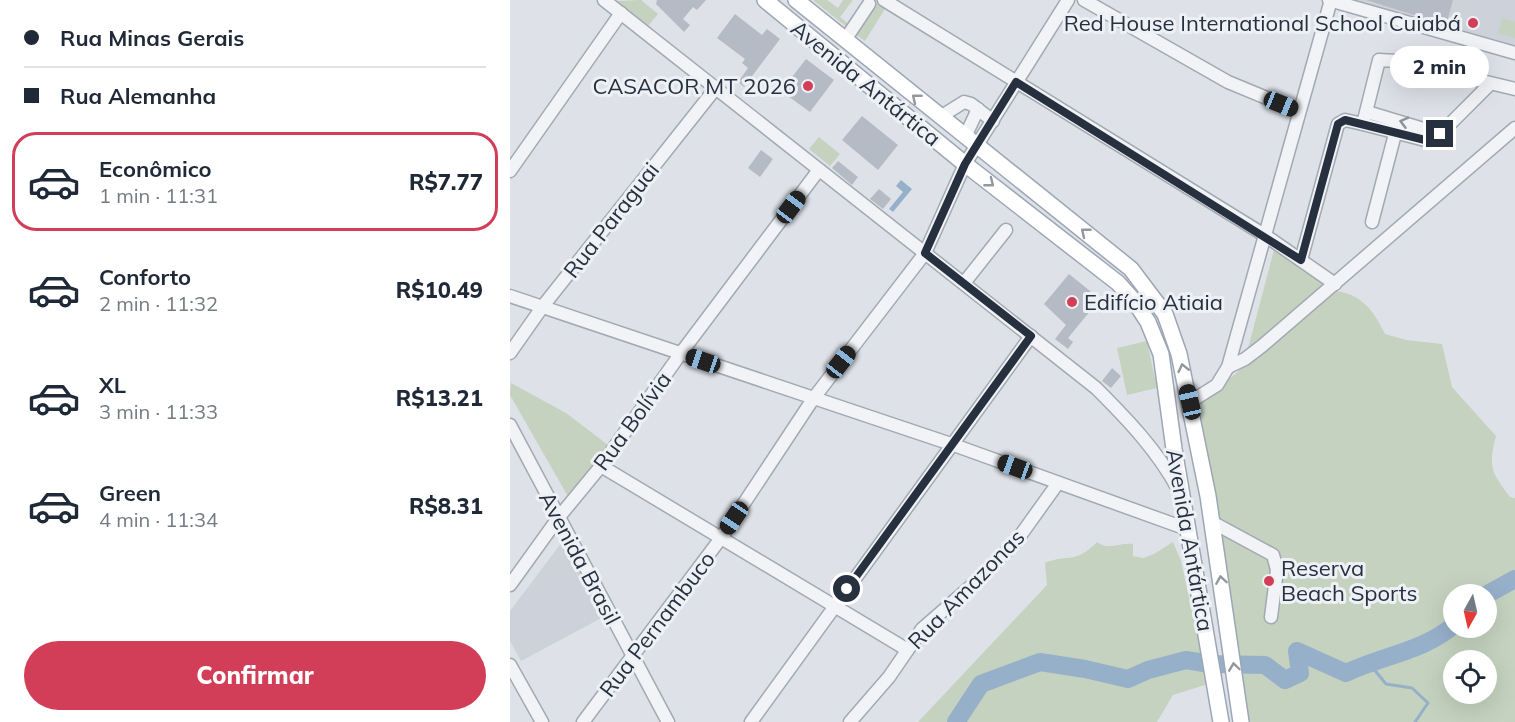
<!DOCTYPE html>
<html lang="pt">
<head>
<meta charset="utf-8">
<style>
  :root { --surface:#fff; --page:#f6f6f7; --text:#1f2937; --muted:#747a83; --line:#e0e1e3; --accent:#d23e57 }
  body { margin:0; font-family:Mulish,sans-serif; background:var(--page); color:var(--text); height:100vh; display:flex; flex-direction:column; font-size:22px; white-space:nowrap }
  * { box-sizing:border-box; margin:0 }
  p { font-size:20px; color:var(--muted) }
  .icon { flex:none; width:33px; height:33px; fill:none; stroke:currentColor; stroke-width:2; stroke-linecap:round; stroke-linejoin:round }
  .map { position:relative; flex:1; overflow:hidden }
  .drawer { display:flex; flex-direction:column; background:var(--surface); width:510px }
  .drawer>* { flex:none }
  .guide { display:grid; align-content:center; height:132px; padding:0 24px; background:var(--surface) }
  .needle { width:39px; rotate:188deg }
  .controls { position:absolute; left:933px; top:584px; display:grid; gap:12px }
  .controls a { display:grid; place-items:center; width:54px; height:54px; border-radius:50%; background:var(--surface); box-shadow:0 6px 24px #0002; font-size:30px }
  .end { position:absolute; width:27px; height:27px; margin:-14px; border:8px solid #27303f; background:#fff; box-shadow:0 0 0 3px #fff }
  .from { border-radius:50% }
  .bubble { position:absolute; height:42px; border-radius:21px; background:var(--surface); box-shadow:0 6px 24px #0002; font-size:20px; font-weight:800; line-height:42px; text-align:center }
  .car { position:absolute; width:18px; height:36px; margin:-18px -9px; border-radius:8px; box-shadow:0 0 4px 2px #0007; background:linear-gradient(#222 24%,#8ab4d8 0 40%,#222 0 76%,#8ab4d8 0 86%,#222 0) }
  .guide b { display:flex; align-items:center; gap:21px; height:57px; font-size:22px }
  .guide b+b { border-top:2px solid var(--line) }
  .guide i { width:15px; height:15px; background:var(--text) }
  ul { padding:0; list-style:none }
  li { display:flex; align-items:center; gap:18px; height:99px; margin:0 12px 9px; padding:0 12px; border:3px solid transparent; border-radius:24px }
  li div { flex:1 }
  li b { display:block; font-size:22px }
  li em { font-style:normal; font-weight:800 }
  li.on { border-color:var(--accent) }
  li>.icon { width:54px; height:54px; stroke-width:1.5 }
  .button { display:flex; gap:12px; margin-top:auto; padding:12px 24px }
  .button a { flex:1; height:69px; border-radius:36px; background:var(--accent); color:#fff; font-size:24px; font-weight:800; line-height:69px; text-align:center }
  main { display:flex; flex:1; min-height:0 }
  .map>svg:first-child { display:block }
  .built { fill:#ccd1da }
  .green { fill:#c4d2bf; fill-rule:evenodd }
  .water { fill:#97b0c9 }
  .lines { fill:none; stroke-linecap:round; stroke-linejoin:round }
  .stream { stroke:#97b0c9; stroke-width:3 }
  .river { stroke:#97b0c9; stroke-width:18 }
  .building { fill:#b5bbc5 }
  .minor-casing { stroke:#a3a9b2; stroke-width:15 }
  .major-casing { stroke:#9da6b4; stroke-width:18 }
  .minor { stroke:#f1f3f6; stroke-width:12 }
  .major { stroke:#fff; stroke-width:15 }
  .oneway { stroke:#93989f }
  .oneway2 { stroke:#8c929a }
  .route { stroke:#27303f; stroke-width:8 }
  .poi-dot { fill:#d23e57; stroke:#edf1f6; stroke-width:2 }
  .labels { text-anchor:middle; dominant-baseline:central; stroke-width:6; stroke-linejoin:round; paint-order:stroke }
  .poi-label { font-size:22px; fill:#27303f; stroke:#edf1f6; text-anchor:end }
  .street-label { font-size:22px; fill:#27303f; stroke:#edf1f6 }
</style>
</head>
<body>
<main>
<section class="drawer">
<div class="guide">
<b><i class="from"></i>Rua Minas Gerais</b>
<b><i></i>Rua Alemanha</b>
</div>
<ul>
<li class="on"><svg class="icon" aria-label="car" viewBox="0 0 24 24"><path d="M5 17H2v-5l4-1 3-4h7l3 4 3 1v5h-3M9 17h6M6 11h13"/><circle cx="7" cy="17" r="2"/><circle cx="17" cy="17" r="2"/></svg><div><b>Econômico</b><p>1 min · 11:31</p></div><em>R$7.77</em></li>
<li><svg class="icon" aria-label="car" viewBox="0 0 24 24"><path d="M5 17H2v-5l4-1 3-4h7l3 4 3 1v5h-3M9 17h6M6 11h13"/><circle cx="7" cy="17" r="2"/><circle cx="17" cy="17" r="2"/></svg><div><b>Conforto</b><p>2 min · 11:32</p></div><em>R$10.49</em></li>
<li><svg class="icon" aria-label="car" viewBox="0 0 24 24"><path d="M5 17H2v-5l4-1 3-4h7l3 4 3 1v5h-3M9 17h6M6 11h13"/><circle cx="7" cy="17" r="2"/><circle cx="17" cy="17" r="2"/></svg><div><b>XL</b><p>3 min · 11:33</p></div><em>R$13.21</em></li>
<li><svg class="icon" aria-label="car" viewBox="0 0 24 24"><path d="M5 17H2v-5l4-1 3-4h7l3 4 3 1v5h-3M9 17h6M6 11h13"/><circle cx="7" cy="17" r="2"/><circle cx="17" cy="17" r="2"/></svg><div><b>Green</b><p>4 min · 11:34</p></div><em>R$8.31</em></li>
</ul>
<div class="button"><a>Confirmar</a></div>
</section>
<div class="map">
<svg width="1005" height="722" viewBox="0 0 1005 722">
  <rect width="100%" height="100%" fill="#dee2e8"/>
  <!-- built -->
  <g class="built">
    <path d="M 838,0 L 1005,0 L 1005,46 Z"/>
    <path d="M 55,538 L 97,615 L 11,661 L 0,641 L 0,611 Z"/>
  </g>
  <!-- green -->
  <g class="green">
    <path d="M 131,0 L 148,14 L 138,26 L 106,1 Z"/>
    <path d="M 303,0 L 317,0 L 328,8 L 333,0 L 343,0 L 330,17 L 340,25 L 338,28 Z"/>
    <path d="M 365,2 L 375,9 L 355,41 L 345,34 L 346,31 Z"/>
    <path d="M 993,18 L 1005,22 L 1005,38 L 988,33 Z"/>
    <path d="M 309,137 L 330,154 L 320,166 L 299,149 Z"/>
    <path d="M 769,249 L 816,283 L 737,352 L 764,250 Z"/>
    <path d="M 824,291 C 851,293 864,311 875,334 L 896,340 L 932,344 L 942,387 L 986,436 C 978,467 981,472 1000,497 L 1005,498 L 1005,722 L 737,722 L 708,509 L 688,405 ZM 944,594 L 976,594 L 976,627 L 944,627 ZM 944,660 L 976,660 L 976,693 L 944,693 Z"/>
    <path d="M 637,341 L 647,388 L 617,395 L 607,348 Z"/>
    <path d="M 1,383 L 56,413 L 98,445 L 60,500 L 0,395 Z"/>
    <path d="M 587,542 C 599,551 609,542 623,544 L 623,556 L 633,558 L 644,554 L 663,542 L 671,561 L 698,684 L 663,695 L 647,722 L 408,722 L 537,585 L 535,563 C 559,553 565,565 587,542 Z"/>
  </g>
  <!-- water -->
  <path class="water" d="M 391,180 L 402,189 L 383,212 L 379,209 L 393,192 L 386,186 Z"/>
  <g class="lines">
    <!-- stream -->
    <path class="stream" d="M 858,662 L 876,684 L 902,688 L 918,703 L 905,722"/>
    <!-- river -->
    <g class="river">
      <path d="M 976,595 L 1005,579"/>
      <path d="M 446,722 L 471,684 L 530,662 L 575,669 L 618,679 L 638,670 L 676,660 L 700,664 L 755,665 L 775,680 L 790,673 L 787,651 L 836,673 C 871,656 914,651 944,625"/>
    </g>
  </g>
  <!-- building -->
  <g class="building">
    <path d="M 147,0 L 196,0 L 187,10 L 183,7 L 173,19 L 180,25 L 174,32 L 146,4 Z"/>
    <path d="M 856,0 L 943,0 L 936,25 Z"/>
    <path d="M 225,14 L 252,35 L 257,29 L 270,39 L 234,87 L 228,82 L 238,68 L 232,63 L 235,59 L 207,38 Z"/>
    <path d="M 296,59 L 324,80 L 300,112 L 271,91 Z"/>
    <path d="M 352,116 L 388,145 L 368,170 L 332,140 Z"/>
    <path d="M 251,150 L 263,159 L 250,177 L 238,168 Z"/>
    <path d="M 328,161 L 348,177 L 342,185 L 322,168 Z"/>
    <path d="M 369,189 L 381,199 L 373,209 L 360,199 Z"/>
    <path d="M 559,274 L 590,299 L 558,338 L 563,342 L 558,349 L 545,339 L 556,325 L 534,304 Z"/>
    <path d="M 602,368 L 611,376 L 601,388 L 592,381 Z"/>
  </g>
  <g class="lines">
    <!-- minor casing -->
    <g class="minor-casing">
      <g id="minor">
        <path d="M 94,0 L 586,388 C 617,419 647,450 668,489"/>
        <path d="M 374,0 L 756,236 L 825,284"/>
        <path d="M 574,0 L 718,82 L 788,111"/>
        <path d="M 819,0 L 1005,53"/>
        <path d="M 335,40 L 359,4"/>
        <path d="M 857,112 L 930,134"/>
        <path d="M 430,117 L 454,102 L 461,104 L 483,121"/>
        <path d="M 853,124 L 919,141 L 930,134 L 980,84"/>
        <path d="M 455,137 L 468,109"/>
        <path d="M 0,171 L 111,13"/>
        <path d="M 862,222 L 885,134"/>
        <path d="M 791,260 L 828,124 L 835,120 L 853,124 L 869,60 L 888,61 L 1005,89"/>
        <path d="M 454,283 L 496,230"/>
        <path d="M 0,296 L 441,444 L 677,529"/>
        <path d="M 0,353 L 33,306 L 205,89"/>
        <path d="M 718,367 L 735,359 L 752,346 L 1005,128"/>
        <path d="M 680,402 L 707,385 L 718,367 L 821,0"/>
        <path d="M 0,425 L 158,722"/>
        <path d="M 91,466 L 396,649"/>
        <path d="M 702,522 L 763,555 L 767,570 L 761,617"/>
        <path d="M 0,585 L 49,517 L 91,466 L 171,353 L 308,171"/>
        <path d="M 0,665 L 32,722"/>
        <path d="M 73,722 L 211,538 L 303,399 L 415,253 L 455,164 L 558,0"/>
        <path d="M 241,722 L 521,336"/>
        <path d="M 340,722 L 379,677 L 412,629 L 459,588 L 505,543 L 548,483"/>
      </g>
    </g>
    <!-- major casing -->
    <g class="major-casing">
      <g id="major">
        <path d="M 255,0 L 455,164 L 608,283 L 625,302 L 638,322 L 651,354 L 664,449 L 711,722"/>
        <path d="M 286,0 L 621,269 L 655,314 L 669,354 L 698,496 L 731,722"/>
      </g>
    </g>
    <!-- minor -->
    <use href="#minor" class="minor"/>
    <!-- major -->
    <use href="#major" class="major"/>
  </g>
  <!-- one-way arrows -->
  <defs><path id="oneway-chevron" d="M-2-3.5L2.5 0L-2 3.5" fill="none" stroke-width="1.6" stroke-linecap="round" stroke-linejoin="round" transform="scale(1.5)"/></defs>
  <g class="oneway">
    <use href="#oneway-chevron" transform="translate(406 98) rotate(-141)"/>
    <use href="#oneway-chevron" transform="translate(480 183) rotate(38)"/>
    <use href="#oneway-chevron" transform="translate(575 232) rotate(-141)"/>
    <use href="#oneway-chevron" transform="translate(673 368) rotate(-103)"/>
    <use href="#oneway-chevron" transform="translate(711 580) rotate(-99)"/>
    <use href="#oneway-chevron" transform="translate(724 667) rotate(-98)"/>
  </g>
  <use class="oneway2" href="#oneway-chevron" transform="translate(894 122) rotate(-165)"/>
  <g class="lines">
    <!-- route -->
    <path class="route" d="M 337,589 L 521,336 L 415,253 L 455,164 L 506,82 L 791,260 L 828,124 L 835,120 L 919,141 L 930,134"/>
  </g>
  <!-- markers -->
  <g class="poi-dot">
    <circle cx="963" cy="23" r="6"/>
    <circle cx="298" cy="86" r="6"/>
    <circle cx="562" cy="302" r="6"/>
    <circle cx="759" cy="581" r="6"/>
  </g>
  <g class="labels">
    <!-- poi labels -->
    <g class="poi-label">
      <text x="951" y="23">Red House International School Cuiabá</text>
      <text x="286" y="86">CASACOR MT 2026</text>
      <text x="574" y="302" text-anchor="start">Edifício Atiaia</text>
      <text x="771" y="568" text-anchor="start">Reserva<tspan x="771" dy="25">Beach Sports</tspan></text>
    </g>
    <!-- street labels -->
    <g class="street-label">
      <text transform="translate(356 83) rotate(39)">Avenida Antártica</text>
      <text transform="translate(101 220) rotate(-52)">Rua Paraguai</text>
      <text transform="translate(122 421) rotate(-54)">Rua Bolívia</text>
      <text transform="translate(680 540) rotate(80)">Avenida Antártica</text>
      <text transform="translate(70 558) rotate(62)">Avenida Brasil</text>
      <text transform="translate(456 589) rotate(-46)">Rua Amazonas</text>
      <text transform="translate(147 624) rotate(-53)">Rua Pernambuco</text>
    </g>
  </g>
</svg>
<div class="controls">
<a><svg class="needle" viewBox="-14 -14 28 28"><path d="M0-13l5 13h-10z" fill="#e53935"/><path d="M0 13l5-13h-10z" fill="#747a83"/></svg></a>
<a><svg class="icon" aria-label="locate" viewBox="0 0 24 24"><circle cx="12" cy="12" r="6"/><path d="M12 2v4M12 18v4M2 12h4M18 12h4"/></svg></a>
</div>
<i class="end from" style="left:337px;top:589px"></i>
<i class="end" style="left:930px;top:134px"></i>
<div class="bubble" style="left:880px;top:46px;width:99px">2 min</div>
<i class="car" style="left:771px;top:104px;rotate:112deg"></i>
<i class="car" style="left:281px;top:207px;rotate:37deg"></i>
<i class="car" style="left:193px;top:361px;rotate:289deg"></i>
<i class="car" style="left:331px;top:362px;rotate:38deg"></i>
<i class="car" style="left:680px;top:402px;rotate:347deg"></i>
<i class="car" style="left:505px;top:467px;rotate:290deg"></i>
<i class="car" style="left:224px;top:518px;rotate:214deg"></i>
</div>
</main>
</body>
</html>
